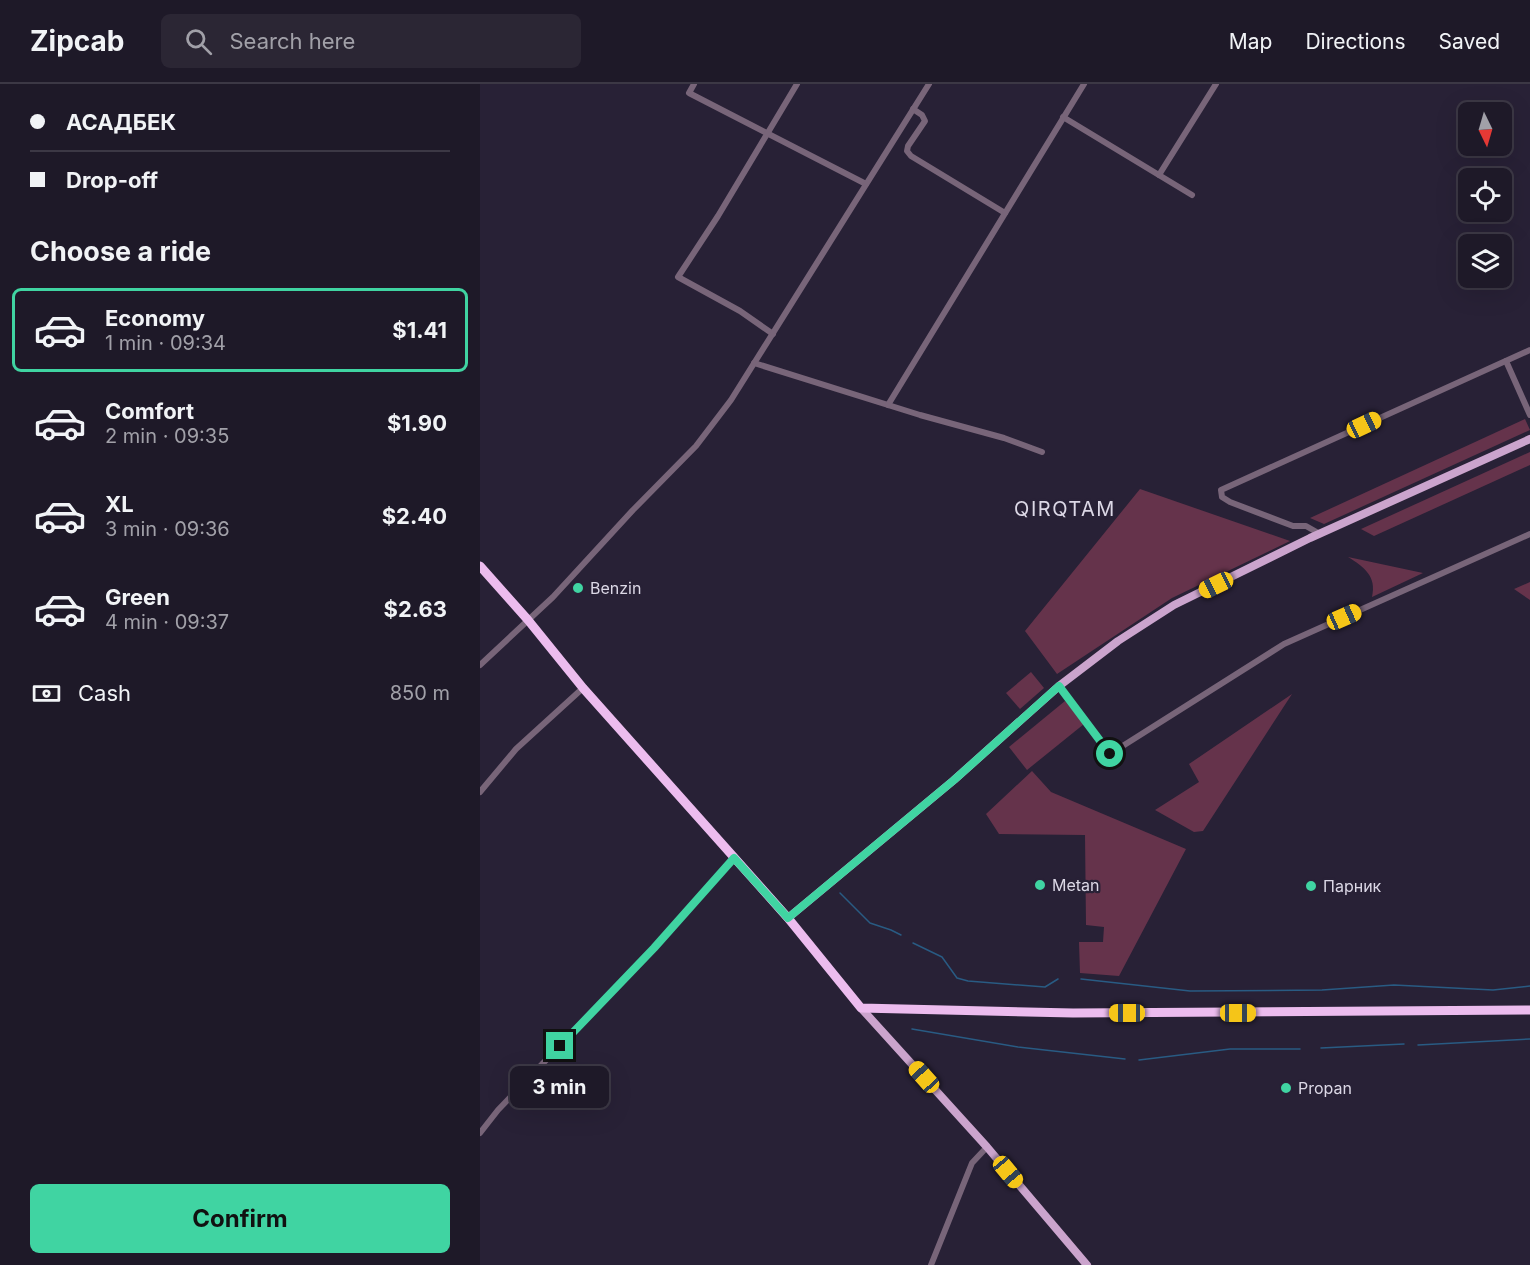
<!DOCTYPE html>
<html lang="en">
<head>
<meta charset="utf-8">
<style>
  :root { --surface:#1e1928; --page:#2b2634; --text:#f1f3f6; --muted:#a1a0a8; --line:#3c3845; --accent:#40d4a2 }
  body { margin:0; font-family:Inter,sans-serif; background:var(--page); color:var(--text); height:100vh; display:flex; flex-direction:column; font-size:22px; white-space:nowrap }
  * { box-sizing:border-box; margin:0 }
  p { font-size:20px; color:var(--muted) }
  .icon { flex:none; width:33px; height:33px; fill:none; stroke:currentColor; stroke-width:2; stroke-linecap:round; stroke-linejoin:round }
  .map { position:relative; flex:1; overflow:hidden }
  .panel { display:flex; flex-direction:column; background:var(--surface); width:480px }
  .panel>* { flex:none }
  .banner { display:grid; align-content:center; height:132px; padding:0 30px; background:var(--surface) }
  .needle { width:39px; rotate:175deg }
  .tools { position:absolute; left:978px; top:18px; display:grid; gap:12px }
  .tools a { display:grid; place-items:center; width:54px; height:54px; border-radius:9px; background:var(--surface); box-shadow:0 6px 24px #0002,0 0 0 2px var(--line); font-size:30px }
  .end { position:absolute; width:27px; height:27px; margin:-14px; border:8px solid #40d4a2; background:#111; box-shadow:0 0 0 3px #111 }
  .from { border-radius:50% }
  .bubble { position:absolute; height:42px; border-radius:9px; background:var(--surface); box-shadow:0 6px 24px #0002,0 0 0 2px var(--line); font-size:20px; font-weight:700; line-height:42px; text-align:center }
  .car { position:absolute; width:18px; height:36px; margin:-18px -9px; border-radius:8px; box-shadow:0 0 4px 2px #0007; background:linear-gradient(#f5c518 24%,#345 0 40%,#f5c518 0 76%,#345 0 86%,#f5c518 0) }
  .banner b { display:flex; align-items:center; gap:21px; height:57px; font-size:22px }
  .banner b+b { border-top:2px solid var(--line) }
  .banner i { width:15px; height:15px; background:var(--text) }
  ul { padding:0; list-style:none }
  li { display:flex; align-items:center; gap:18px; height:84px; margin:0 12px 9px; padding:0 18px; border:3px solid transparent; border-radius:9px }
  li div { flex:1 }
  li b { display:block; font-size:22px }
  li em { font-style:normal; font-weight:700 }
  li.current { border-color:var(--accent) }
  li>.icon { width:54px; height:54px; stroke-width:1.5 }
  h2 { padding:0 30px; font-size:27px; line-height:72px }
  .pay { display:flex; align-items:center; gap:15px; height:66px; padding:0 30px; font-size:22px }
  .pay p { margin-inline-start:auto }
  .action { display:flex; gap:12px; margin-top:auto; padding:12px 30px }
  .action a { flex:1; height:69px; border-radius:9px; background:var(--accent); color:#111; font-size:24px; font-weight:700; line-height:69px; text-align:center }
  header { display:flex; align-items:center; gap:36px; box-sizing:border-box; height:84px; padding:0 30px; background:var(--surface); border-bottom:2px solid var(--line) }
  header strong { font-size:28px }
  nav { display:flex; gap:33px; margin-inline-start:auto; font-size:21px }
  .search { width:420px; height:54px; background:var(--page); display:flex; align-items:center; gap:15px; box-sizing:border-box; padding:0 21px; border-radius:9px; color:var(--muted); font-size:22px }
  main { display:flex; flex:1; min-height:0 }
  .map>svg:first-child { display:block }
  .green { fill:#65334b }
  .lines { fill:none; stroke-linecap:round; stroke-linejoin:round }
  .stream { stroke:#295b83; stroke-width:1.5 }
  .minor { stroke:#786579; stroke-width:6 }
  .major { stroke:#cba4cd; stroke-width:8 }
  .highway { stroke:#ecbcee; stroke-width:9 }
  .route { stroke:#40d4a2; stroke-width:8 }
  .poi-dot { fill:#40d4a2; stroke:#282136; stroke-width:2 }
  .labels { text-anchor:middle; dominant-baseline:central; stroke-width:4.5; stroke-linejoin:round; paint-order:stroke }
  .poi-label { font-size:16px; fill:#dcd8e6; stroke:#282136; text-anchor:start }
  .quarter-label { font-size:20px; letter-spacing:1.5px; fill:#dcd8e6; stroke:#282136 }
</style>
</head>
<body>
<header>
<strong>Zipcab</strong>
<div class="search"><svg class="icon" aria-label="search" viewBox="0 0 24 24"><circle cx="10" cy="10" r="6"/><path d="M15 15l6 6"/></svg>Search here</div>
<nav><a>Map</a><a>Directions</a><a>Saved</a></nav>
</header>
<main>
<section class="panel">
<div class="banner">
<b><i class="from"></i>АСАДБЕК</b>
<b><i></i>Drop-off</b>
</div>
<h2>Choose a ride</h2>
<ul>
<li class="current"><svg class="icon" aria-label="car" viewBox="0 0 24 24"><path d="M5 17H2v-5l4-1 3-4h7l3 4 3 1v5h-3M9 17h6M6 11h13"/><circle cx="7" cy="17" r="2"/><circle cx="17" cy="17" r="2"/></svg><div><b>Economy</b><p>1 min · 09:34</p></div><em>$1.41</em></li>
<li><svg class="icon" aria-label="car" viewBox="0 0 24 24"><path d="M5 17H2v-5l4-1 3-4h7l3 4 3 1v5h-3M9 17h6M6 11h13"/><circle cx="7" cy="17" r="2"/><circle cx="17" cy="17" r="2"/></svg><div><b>Comfort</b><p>2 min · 09:35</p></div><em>$1.90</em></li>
<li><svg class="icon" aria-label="car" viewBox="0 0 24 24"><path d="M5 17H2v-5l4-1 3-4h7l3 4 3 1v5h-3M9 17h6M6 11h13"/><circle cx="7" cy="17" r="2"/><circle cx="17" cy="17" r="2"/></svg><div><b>XL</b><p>3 min · 09:36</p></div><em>$2.40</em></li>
<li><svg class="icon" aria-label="car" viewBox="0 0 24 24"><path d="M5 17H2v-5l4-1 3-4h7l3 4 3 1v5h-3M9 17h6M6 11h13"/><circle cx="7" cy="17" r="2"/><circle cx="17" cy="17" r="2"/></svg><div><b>Green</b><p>4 min · 09:37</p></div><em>$2.63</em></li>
</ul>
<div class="pay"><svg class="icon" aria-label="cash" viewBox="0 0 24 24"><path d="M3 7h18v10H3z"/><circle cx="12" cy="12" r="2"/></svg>Cash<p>850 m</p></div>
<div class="action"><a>Confirm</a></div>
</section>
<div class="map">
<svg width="1050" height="1181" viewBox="0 0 1050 1181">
  <rect width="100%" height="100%" fill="#282136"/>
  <!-- green -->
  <g class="green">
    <path d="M 1045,335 L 1050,346 L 844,440 L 830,434 Z"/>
    <path d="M 1050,368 L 1050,381 L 894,452 L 881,445 Z"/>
    <path d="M 660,405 L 810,457 L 692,514 L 577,590 L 545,547 Z"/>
    <path d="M 868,473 L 943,489 L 892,513 C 897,492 884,483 868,473 Z"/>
    <path d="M 1050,498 L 1050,516 L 1034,505 Z"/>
    <path d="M 551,588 L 564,604 L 540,625 L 526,609 Z"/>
    <path d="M 812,610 L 723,747 L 714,748 L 675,726 L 719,698 L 709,680 Z"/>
    <path d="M 585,617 L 604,640 L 547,686 L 529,663 Z"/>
    <path d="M 552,687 L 571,708 L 706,765 L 639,892 L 600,889 L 599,858 L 623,858 L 624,843 L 606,841 L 605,751 L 519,750 L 506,730 Z"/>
  </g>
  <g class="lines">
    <!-- stream -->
    <g class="stream">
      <path d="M 360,809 L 390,839 L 411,846 L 421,851"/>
      <path d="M 433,859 L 462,873 L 477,894 L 488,897 L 565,903 L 578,895"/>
      <path d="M 601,895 L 710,907 L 842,906 L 914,901 L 1013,906 L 1050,902"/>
      <path d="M 432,945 L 538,963 L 645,975"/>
      <path d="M 938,961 L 1050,955"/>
      <path d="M 841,964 L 924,960"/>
      <path d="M 659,976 L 750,965 L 820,965"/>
    </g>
    <!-- minor -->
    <g class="minor">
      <path d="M 214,0 L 209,9 L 386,100"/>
      <path d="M 433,25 L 442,31 L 445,37 L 428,62 L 427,67 L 431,72 L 525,129"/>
      <path d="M 583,33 L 712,111"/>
      <path d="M 679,91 L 736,0"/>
      <path d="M 293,250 L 260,227 L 198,193 L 238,132 L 317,0"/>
      <path d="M 1026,277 L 1050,331"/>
      <path d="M 274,279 L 440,331 L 524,354 L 562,368"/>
      <path d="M 408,321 L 604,0"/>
      <path d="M 840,450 L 826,442 L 813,442 L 750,418 L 742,413 L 741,406 L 1050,266"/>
      <path d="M 0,581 L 73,513 L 153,426 L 216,362 L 251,316 L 449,0"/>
      <path d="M 579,602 L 630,670 L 804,560 L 1050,450"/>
      <path d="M 0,708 L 36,665 L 103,604"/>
      <path d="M 0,1049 L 18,1026 L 174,864 L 254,774"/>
      <path d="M 451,1181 L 492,1079 L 507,1063"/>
    </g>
    <!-- major -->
    <g class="major">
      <path d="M 308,834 L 474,696 L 579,602 L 638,557 L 694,521 L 830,454 L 1050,355"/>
      <path d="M 381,924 L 507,1063 L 607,1181"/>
    </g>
    <!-- highway -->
    <path class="highway" d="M 0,482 L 48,536 L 103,604 L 308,834 L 381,924 L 593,929 L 1050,926"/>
  </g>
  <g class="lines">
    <!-- route -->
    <path class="route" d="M 80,962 L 174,864 L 254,774 L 308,834 L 474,696 L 579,602 L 630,670"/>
  </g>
  <!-- markers -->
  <g class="poi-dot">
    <circle cx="98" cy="504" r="6"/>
    <circle cx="560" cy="801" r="6"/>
    <circle cx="831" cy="802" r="6"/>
    <circle cx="806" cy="1004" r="6"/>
  </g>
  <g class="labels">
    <!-- poi labels -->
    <g class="poi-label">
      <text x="110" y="504">Benzin</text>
      <text x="572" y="801">Metan</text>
      <text x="843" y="802">Парник</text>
      <text x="818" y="1004">Propan</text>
    </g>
    <!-- quarter labels -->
    <g class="quarter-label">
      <text x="585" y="425">QIRQTAM</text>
    </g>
  </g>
</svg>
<div class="tools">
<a><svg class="needle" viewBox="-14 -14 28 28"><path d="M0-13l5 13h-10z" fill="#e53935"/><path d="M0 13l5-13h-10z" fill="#a1a0a8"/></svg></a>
<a><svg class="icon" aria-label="locate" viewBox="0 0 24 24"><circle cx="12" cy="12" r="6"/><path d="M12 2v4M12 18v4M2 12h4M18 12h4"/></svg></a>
<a><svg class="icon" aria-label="layers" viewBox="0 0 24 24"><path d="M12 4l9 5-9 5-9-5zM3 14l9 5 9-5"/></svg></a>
</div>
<i class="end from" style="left:630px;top:670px"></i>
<i class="end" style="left:80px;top:962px"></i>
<div class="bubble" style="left:30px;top:982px;width:99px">3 min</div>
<i class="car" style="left:884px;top:341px;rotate:65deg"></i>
<i class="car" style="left:736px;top:501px;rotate:244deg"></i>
<i class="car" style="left:864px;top:533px;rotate:66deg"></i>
<i class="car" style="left:647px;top:929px;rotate:270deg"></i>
<i class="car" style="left:758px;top:929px;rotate:90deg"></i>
<i class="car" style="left:444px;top:993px;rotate:318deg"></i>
<i class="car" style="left:528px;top:1088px;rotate:140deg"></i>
</div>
</main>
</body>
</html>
